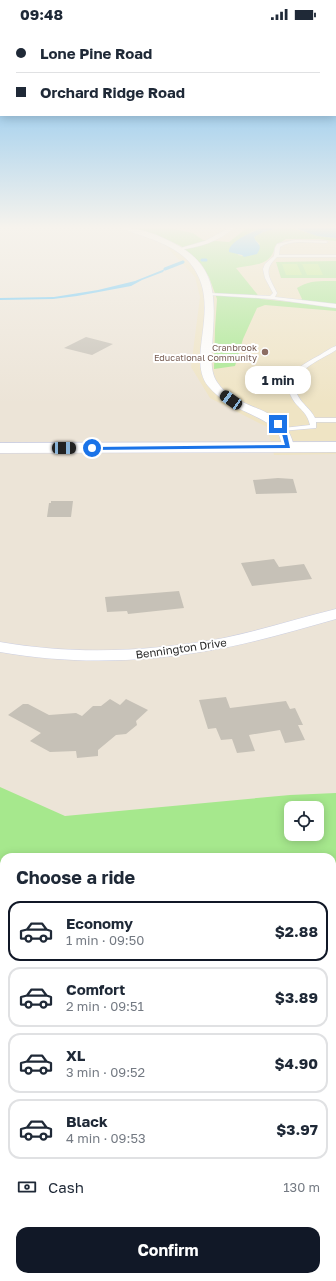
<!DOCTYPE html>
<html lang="en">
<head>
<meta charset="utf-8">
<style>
  :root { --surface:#fff; --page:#f2f2f3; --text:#1f2937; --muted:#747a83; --line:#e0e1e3; --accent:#111827 }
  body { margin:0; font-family:"Golos Text",sans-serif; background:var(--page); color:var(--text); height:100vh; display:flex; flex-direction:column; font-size:15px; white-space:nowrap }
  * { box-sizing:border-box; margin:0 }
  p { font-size:13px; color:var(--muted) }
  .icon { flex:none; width:22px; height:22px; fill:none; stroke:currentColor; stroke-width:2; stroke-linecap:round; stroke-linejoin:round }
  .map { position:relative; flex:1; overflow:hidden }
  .panel { position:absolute; left:0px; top:825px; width:336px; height:428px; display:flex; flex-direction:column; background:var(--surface); border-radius:12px 12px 0 0; box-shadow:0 2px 10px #0003 }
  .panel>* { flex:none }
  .banner { position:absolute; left:0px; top:0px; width:336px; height:88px; box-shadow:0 2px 10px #0003; display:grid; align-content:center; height:88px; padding:0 16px; background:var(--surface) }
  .controls { position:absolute; left:284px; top:773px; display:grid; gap:8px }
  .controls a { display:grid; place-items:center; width:40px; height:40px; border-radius:8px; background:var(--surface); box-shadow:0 2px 10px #0003; font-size:20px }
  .end { position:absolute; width:18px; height:18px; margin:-9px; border:5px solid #1a73e8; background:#fff; box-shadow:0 0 0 2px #fff }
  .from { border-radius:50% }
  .bubble { position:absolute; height:28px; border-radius:12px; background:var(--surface); box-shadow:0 2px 10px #0003; font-size:13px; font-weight:700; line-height:28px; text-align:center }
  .car { position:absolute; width:12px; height:24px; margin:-12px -6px; border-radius:5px; box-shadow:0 0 3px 1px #0007; background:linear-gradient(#222 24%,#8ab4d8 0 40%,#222 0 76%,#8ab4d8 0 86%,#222 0) }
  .banner b { display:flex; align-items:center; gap:14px; height:38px; font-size:15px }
  .banner b+b { border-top:1px solid var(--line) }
  .banner i { width:10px; height:10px; background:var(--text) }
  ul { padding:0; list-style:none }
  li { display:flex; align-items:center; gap:12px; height:60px; margin:0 8px 6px; padding:0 8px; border:2px solid var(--line); border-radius:12px }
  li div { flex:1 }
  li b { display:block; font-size:15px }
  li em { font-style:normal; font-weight:700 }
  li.active { border-color:var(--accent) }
  li>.icon { width:36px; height:36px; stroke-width:1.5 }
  h2 { padding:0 16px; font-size:18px; line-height:48px }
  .pay { display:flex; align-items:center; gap:10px; height:44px; padding:0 16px; font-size:15px }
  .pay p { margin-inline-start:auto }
  .button { display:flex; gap:8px; margin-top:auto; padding:8px 16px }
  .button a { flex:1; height:46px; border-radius:12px; background:var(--accent); color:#fff; font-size:16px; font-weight:700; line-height:46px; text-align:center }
  .status { display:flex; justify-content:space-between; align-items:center; height:28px; padding:0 20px; background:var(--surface); direction:ltr }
  .status svg { height:11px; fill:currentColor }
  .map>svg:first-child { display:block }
  .education { fill:#efe4c4 }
  .green { fill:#a6e88d; fill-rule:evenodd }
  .pitch { fill:#bdf187 }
  .water { fill:#5ec5f9 }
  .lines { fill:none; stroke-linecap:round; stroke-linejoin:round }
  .stream { stroke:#5ec5f9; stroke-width:3 }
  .building { fill:#c6c1b7 }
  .service-casing { stroke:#cccfe2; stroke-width:1 }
  .minor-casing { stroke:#cccfe2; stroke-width:1 }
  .tertiary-casing { stroke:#cccfe2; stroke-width:1 }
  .service { fill:#fff; fill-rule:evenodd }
  .minor { fill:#fff; fill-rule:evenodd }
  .tertiary { fill:#fff; fill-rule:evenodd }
  .route { fill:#1a73e8 }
  .education-dot { fill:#8d6e63; stroke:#fff; stroke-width:1.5 }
  .labels { text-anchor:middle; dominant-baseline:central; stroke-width:4; stroke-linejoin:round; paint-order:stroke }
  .far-education-label { font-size:9px; fill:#785e54; stroke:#fff; text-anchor:end }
  .street-label { font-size:11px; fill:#272727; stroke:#fff }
</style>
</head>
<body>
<div class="status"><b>09:48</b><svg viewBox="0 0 49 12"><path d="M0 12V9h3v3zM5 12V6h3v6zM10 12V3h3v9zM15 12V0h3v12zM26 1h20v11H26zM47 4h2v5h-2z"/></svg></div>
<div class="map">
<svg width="336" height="1253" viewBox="0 0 336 1253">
  <rect width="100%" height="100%" fill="#ece4d7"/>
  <!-- education -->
  <path class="education" d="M 119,200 L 336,200 L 336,426 L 274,427 L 267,399 L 210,370 L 191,339 L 200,269 L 195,249 L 164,216 Z"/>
  <!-- green -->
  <g class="green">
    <path d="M 133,200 L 168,200 L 193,205 L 203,212 L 229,214 L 247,200 L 262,200 L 252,203 L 244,209 L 238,227 L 243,228 L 260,216 L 254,211 L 255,208 C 289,190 304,209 336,210 L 336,213 L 319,211 L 286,211 L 275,218 C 271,239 253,236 236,240 L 261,271 L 299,275 L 302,271 L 297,260 C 309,252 322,253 336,253 L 336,283 L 265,277 L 257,280 L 243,311 L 235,338 L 214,341 L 215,301 L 217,271 L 209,249 L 201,236 L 181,218 L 170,213 Z"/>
    <path d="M 336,233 L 336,250 L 281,250 L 276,234 Z"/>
    <path d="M 0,759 L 65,788 L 290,767 L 336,765 L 336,1049 L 332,1049 L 332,829 L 4,829 L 4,936 L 0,929 ZM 291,780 L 317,780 L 317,806 L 291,806 Z"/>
  </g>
  <!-- pitch -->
  <g class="pitch">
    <path d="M 282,236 L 297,236 L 302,247 L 286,247 Z"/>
    <path d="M 302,236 L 318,236 L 323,247 L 307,247 Z"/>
  </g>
  <!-- water -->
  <g class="water">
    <path d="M 262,200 L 278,200 L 263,204 L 254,209 C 256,216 264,216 257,226 L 244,229 L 242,227 L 229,224 C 228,214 253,203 262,200 Z"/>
    <path d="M 295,200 L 336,200 L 336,210 L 317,208 Z"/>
    <path d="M 165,241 L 163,244 L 142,252 L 131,258 L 77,268 L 53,271 L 0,272 L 0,270 L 54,269 L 98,262 L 135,253 Z"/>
  </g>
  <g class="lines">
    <!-- stream -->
    <g class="stream">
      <path d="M 202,232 L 206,232"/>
      <path d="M 165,241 L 183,234"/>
    </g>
  </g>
  <!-- building -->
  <g class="building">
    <path d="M 86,309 L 113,316 L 92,327 L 64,320 Z"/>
    <path d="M 278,450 L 293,451 L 297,465 L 256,466 L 253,452 Z"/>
    <path d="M 51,473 L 73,473 L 71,489 L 47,489 L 49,475 L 51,475 Z"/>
    <path d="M 274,531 L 279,539 L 304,536 L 312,551 L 252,558 L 241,535 Z"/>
    <path d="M 179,563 L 184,580 L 128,586 L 127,583 L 107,584 L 105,569 Z"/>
    <path d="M 226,669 L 230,680 L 286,673 L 290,681 L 295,680 L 303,697 L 298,697 L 305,712 L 285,715 L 280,702 L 249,707 L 255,723 L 237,725 L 232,711 L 221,712 L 216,700 L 208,701 L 199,672 Z"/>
    <path d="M 110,671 L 120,677 L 126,671 L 148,682 L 136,693 L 137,697 L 126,706 L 116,707 L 98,722 L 98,728 L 77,730 L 76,723 L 50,724 L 30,713 L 41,705 L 8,687 L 23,676 L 28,676 L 49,687 L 76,685 L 82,688 L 93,678 L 101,678 Z"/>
  </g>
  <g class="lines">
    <!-- service casing -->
    <g class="service-casing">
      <g id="service">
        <path d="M 229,200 L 234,200 C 218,214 199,219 179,222 L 177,221 L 205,213 Z"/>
        <path d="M 295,212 L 326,213 L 328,214 L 326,215 C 312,215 291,211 280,219 L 279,227 L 336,227 L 336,229 L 277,229 C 262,243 270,250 277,265 L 275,269 L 336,276 L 336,280 L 272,271 L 209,267 L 207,266 L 209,265 L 270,268 L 273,265 L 265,250 L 263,241 L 265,236 L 274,228 L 275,220 L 277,216 Z"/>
        <path d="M 336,318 L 336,322 C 321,332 284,345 298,368 C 302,376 311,381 315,390 L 336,390 L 336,394 L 316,394 L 316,400 L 281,403 L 280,402 L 283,400 L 310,397 C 307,383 298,381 292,370 C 280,348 303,336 320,327 C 325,324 330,320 336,318 Z"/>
      </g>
    </g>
    <!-- minor casing -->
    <g class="minor-casing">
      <g id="minor">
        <path d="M 123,200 C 141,200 159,207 175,216 C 222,240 214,278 212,321 C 211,332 211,345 217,354 C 237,385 286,375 294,419 L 292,422 L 284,422 L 278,404 L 272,398 C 252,384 224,378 208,358 C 185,329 224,276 190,235 C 178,221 160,214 143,208 C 137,206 129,204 123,200 Z"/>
        <path d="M 336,581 L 336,591 C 293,603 250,616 206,623 C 137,635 69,636 0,624 L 0,614 C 75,627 149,624 224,610 C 262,602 299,590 336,581 Z"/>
      </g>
    </g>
    <!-- tertiary casing -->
    <g class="tertiary-casing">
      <path id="tertiary" d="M 336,414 L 336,424 L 0,425 L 0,415 Z"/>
    </g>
    <!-- service -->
    <use href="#service" class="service"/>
    <!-- minor -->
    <use href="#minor" class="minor"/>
    <!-- tertiary -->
    <use href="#tertiary" class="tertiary"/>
  </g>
  <!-- sky -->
  <linearGradient id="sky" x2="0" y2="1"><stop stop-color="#71bbef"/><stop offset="0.53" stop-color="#f6f3ed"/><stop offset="1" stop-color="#f6f3ed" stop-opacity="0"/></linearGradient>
  <rect width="336" height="376" fill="url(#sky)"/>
  <!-- route -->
  <path class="route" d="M 275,396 L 279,396 L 287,406 L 290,420 L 92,422 L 90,420 L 92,419 L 285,417 L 282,406 Z"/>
  <!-- markers -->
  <circle class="education-dot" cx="265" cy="324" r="4"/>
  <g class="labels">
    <!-- far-education labels -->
    <g class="far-education-label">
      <text x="257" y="319">Cranbrook<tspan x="257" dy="10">Educational Community</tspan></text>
    </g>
    <!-- street labels -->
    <g class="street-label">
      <text transform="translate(181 620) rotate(-8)">Bennington Drive</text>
    </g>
  </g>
</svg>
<div class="controls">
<a><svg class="icon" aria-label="locate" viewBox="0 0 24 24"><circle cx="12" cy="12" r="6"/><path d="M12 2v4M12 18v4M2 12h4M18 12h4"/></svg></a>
</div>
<i class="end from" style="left:92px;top:420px"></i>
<i class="end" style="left:278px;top:396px"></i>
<div class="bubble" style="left:245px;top:338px;width:66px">1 min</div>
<i class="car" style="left:231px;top:372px;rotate:305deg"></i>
<i class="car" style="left:64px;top:420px;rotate:90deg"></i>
<div class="banner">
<b><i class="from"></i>Lone Pine Road</b>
<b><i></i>Orchard Ridge Road</b>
</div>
<section class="panel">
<h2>Choose a ride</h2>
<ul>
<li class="active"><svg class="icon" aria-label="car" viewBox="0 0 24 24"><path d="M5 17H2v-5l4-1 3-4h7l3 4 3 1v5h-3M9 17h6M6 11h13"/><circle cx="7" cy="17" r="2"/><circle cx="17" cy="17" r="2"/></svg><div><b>Economy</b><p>1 min · 09:50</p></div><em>$2.88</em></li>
<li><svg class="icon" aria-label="car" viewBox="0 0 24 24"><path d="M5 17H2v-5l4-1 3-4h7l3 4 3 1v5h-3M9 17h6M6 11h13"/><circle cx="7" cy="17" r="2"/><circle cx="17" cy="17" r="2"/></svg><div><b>Comfort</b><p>2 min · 09:51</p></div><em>$3.89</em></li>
<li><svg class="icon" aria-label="car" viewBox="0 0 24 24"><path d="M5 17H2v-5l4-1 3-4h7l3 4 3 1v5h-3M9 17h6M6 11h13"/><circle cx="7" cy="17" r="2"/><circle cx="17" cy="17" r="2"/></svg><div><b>XL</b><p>3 min · 09:52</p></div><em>$4.90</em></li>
<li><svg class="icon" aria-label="car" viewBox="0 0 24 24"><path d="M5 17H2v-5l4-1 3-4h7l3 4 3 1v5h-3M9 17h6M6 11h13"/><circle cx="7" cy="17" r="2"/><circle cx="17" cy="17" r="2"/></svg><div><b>Black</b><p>4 min · 09:53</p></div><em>$3.97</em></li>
</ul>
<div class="pay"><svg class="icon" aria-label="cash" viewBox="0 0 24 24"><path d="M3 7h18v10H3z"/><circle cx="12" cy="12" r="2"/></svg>Cash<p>130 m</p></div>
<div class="button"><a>Confirm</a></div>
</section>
</div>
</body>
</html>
